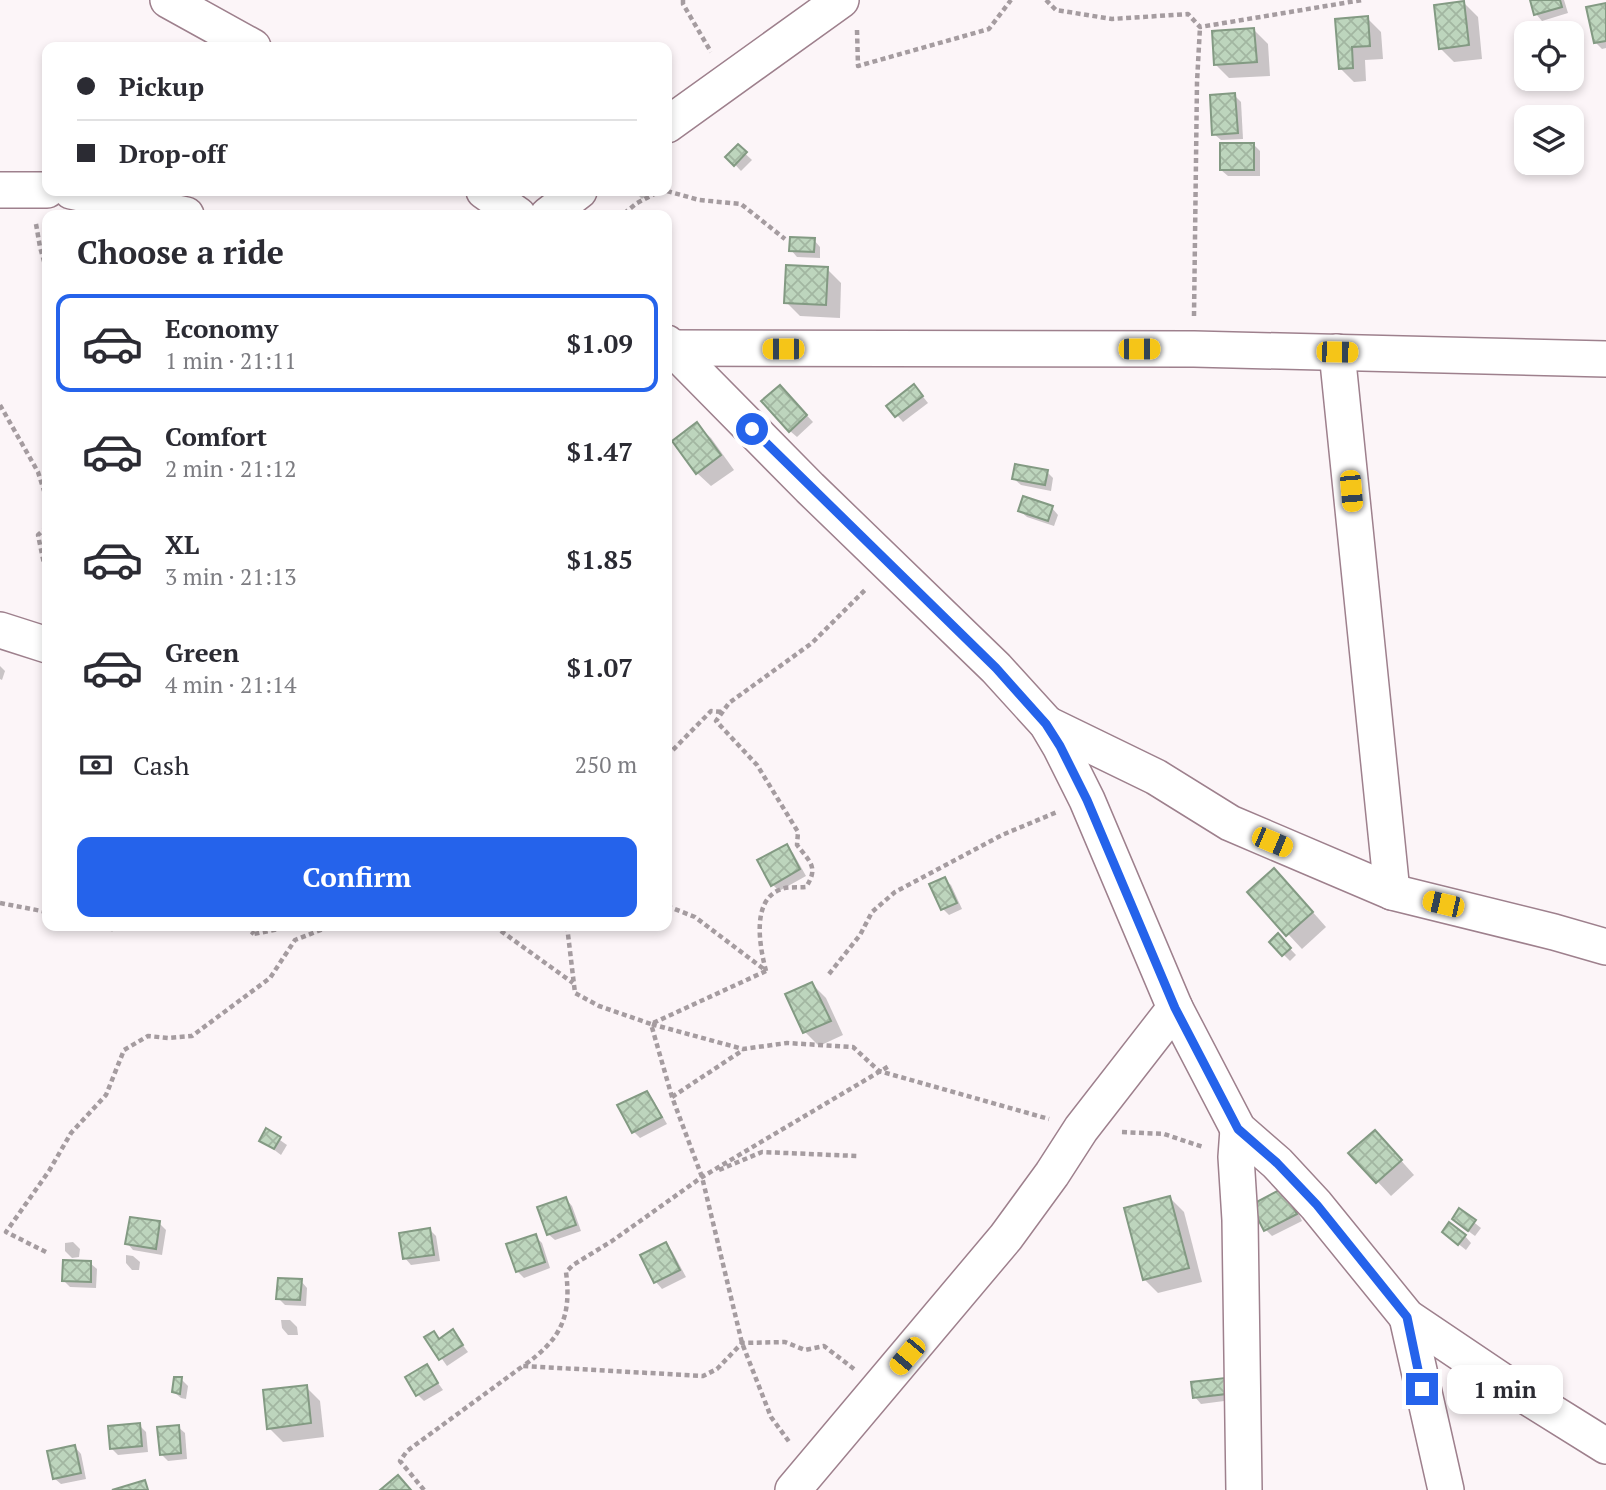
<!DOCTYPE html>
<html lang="en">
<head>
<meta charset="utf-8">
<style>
  :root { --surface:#fff; --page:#f2f2f3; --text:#2b2b33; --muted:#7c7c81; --line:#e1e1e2; --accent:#2563eb }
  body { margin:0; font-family:"PT Serif",serif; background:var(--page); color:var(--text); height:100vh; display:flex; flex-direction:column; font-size:26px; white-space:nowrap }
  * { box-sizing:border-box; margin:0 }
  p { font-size:23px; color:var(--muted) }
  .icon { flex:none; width:38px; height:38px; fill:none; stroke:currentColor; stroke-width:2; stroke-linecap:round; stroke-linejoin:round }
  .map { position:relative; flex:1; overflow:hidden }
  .panel { position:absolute; left:42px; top:210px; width:630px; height:721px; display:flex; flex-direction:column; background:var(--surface); border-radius:14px; box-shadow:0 4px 10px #0003 }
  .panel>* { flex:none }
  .hud { position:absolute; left:42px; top:42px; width:630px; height:154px; border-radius:14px; box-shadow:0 4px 10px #0003; display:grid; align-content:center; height:154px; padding:0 35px; background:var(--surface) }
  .buttons { position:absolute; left:1514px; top:21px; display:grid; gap:14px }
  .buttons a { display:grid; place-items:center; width:70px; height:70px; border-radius:14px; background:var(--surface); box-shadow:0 4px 10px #0003; font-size:35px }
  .end { position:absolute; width:32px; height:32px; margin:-16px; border:9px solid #2563eb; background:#fff; box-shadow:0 0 0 4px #fff }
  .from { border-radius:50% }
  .bubble { position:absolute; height:49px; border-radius:14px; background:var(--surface); box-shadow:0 4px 10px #0003; font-size:23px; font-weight:800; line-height:49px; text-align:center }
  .car { position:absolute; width:21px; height:42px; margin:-21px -10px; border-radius:9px; box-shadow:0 0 5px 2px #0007; background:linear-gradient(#f5c518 24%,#345 0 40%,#f5c518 0 76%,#345 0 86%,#f5c518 0) }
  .hud b { display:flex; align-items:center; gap:24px; height:66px; font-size:26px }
  .hud b+b { border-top:2px solid var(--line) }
  .hud i { width:18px; height:18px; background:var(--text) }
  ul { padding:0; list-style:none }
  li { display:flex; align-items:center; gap:21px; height:98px; margin:0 14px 10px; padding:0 21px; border:4px solid transparent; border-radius:14px }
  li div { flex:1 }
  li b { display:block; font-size:26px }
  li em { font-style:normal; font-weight:800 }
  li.active { border-color:var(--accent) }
  li>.icon { width:63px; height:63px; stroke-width:1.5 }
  h2 { padding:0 35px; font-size:32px; line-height:84px }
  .pay { display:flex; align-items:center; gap:18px; height:77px; padding:0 35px; font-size:26px }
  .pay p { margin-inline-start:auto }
  .button { display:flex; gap:14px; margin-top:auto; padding:14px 35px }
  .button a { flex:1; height:80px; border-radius:14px; background:var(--accent); color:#fff; font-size:28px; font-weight:800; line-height:80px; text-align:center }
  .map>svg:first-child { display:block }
  .shadow { fill:#0003 }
  .building { fill:url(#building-cross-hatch); stroke:#839a83; stroke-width:2 }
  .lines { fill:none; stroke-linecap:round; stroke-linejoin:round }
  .street-casing { stroke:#9e808d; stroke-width:38 }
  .path { stroke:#a59ca0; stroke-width:4.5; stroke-dasharray:5 3.5; stroke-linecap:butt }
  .street { stroke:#fff; stroke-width:35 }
  .route { stroke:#2563eb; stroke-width:9 }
</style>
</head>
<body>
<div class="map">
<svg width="1606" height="1490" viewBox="0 0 1606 1490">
  <defs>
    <pattern id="building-cross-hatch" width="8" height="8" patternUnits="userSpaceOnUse" patternTransform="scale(1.75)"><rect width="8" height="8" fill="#bdd5bd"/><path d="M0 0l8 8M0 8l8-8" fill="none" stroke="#a2b6a1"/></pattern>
  </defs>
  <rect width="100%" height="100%" fill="#fcf5f8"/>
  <!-- shadow -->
  <g class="shadow">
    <path d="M 1532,0 L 1564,0 L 1568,13 L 1542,21 L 1536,14 Z"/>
    <path d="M 1464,3 L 1478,17 L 1482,59 L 1454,62 L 1440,48 Z"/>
    <path d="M 1606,4 L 1606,48 L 1602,49 L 1596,43 Z"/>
    <path d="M 1367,18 L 1381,32 L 1383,59 L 1365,60 L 1366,81 L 1354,82 L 1340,68 Z"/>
    <path d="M 1254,30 L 1268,44 L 1270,76 L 1229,78 L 1215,64 Z"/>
    <path d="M 1234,95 L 1241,102 L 1243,139 L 1221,140 L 1214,134 Z"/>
    <path d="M 1254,145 L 1260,151 L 1260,176 L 1228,176 L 1221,170 Z"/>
    <path d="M 738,147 L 752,160 L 741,171 L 728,157 Z"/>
    <path d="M 634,191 L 651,191 L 642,199 Z"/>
    <path d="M 814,240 L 820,247 L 820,258 L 797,257 L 791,250 Z"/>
    <path d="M 827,269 L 841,283 L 840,318 L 800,316 L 786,302 Z"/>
    <path d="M 786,393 L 813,422 L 797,437 L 790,431 Z"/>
    <path d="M 920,393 L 928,403 L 903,422 L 889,406 Z"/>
    <path d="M 697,425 L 711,438 L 734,470 L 711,486 L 697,473 Z"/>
    <path d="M 1047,472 L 1053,478 L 1051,491 L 1021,485 L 1014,479 Z"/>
    <path d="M 1052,508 L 1058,515 L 1054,526 L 1027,517 L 1020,511 Z"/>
    <path d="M 0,666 L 5,671 L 2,680 L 0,679 Z"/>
    <path d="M 787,847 L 793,853 L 806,876 L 779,891 L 772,884 Z"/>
    <path d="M 944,879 L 951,885 L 962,909 L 949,915 L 943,909 Z"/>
    <path d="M 1288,884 L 1326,927 L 1302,949 L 1249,892 Z"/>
    <path d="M 1278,936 L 1296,955 L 1290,961 L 1271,942 Z"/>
    <path d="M 812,984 L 826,998 L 843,1035 L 819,1046 L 805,1032 L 787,995 Z"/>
    <path d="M 647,1094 L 653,1100 L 667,1124 L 640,1138 L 634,1132 Z"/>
    <path d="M 267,1131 L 287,1145 L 281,1155 L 261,1140 Z"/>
    <path d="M 1388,1146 L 1414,1175 L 1391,1196 L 1351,1153 Z"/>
    <path d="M 1290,1196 L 1302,1221 L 1272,1236 L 1266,1230 Z"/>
    <path d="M 1170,1198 L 1184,1212 L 1202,1282 L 1158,1293 L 1144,1279 Z"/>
    <path d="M 566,1199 L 572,1206 L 581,1231 L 555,1240 L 548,1234 Z"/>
    <path d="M 1460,1211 L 1481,1228 L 1475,1236 L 1460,1225 Z"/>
    <path d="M 159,1223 L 166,1230 L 162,1255 L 133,1250 L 127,1243 Z"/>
    <path d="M 430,1230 L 436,1236 L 440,1261 L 411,1265 L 405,1258 Z"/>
    <path d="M 535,1236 L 542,1243 L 550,1268 L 524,1278 L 517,1271 Z"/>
    <path d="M 1465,1236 L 1471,1243 L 1466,1250 L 1451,1238 Z"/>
    <path d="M 73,1242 L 80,1249 L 79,1257 L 72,1258 L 65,1251 L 65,1243 Z"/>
    <path d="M 666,1244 L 672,1251 L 686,1277 L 662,1289 L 656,1282 Z"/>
    <path d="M 126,1255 L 133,1256 L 140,1262 L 139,1270 L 132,1270 L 126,1263 Z"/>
    <path d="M 90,1263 L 97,1269 L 96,1288 L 70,1287 L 64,1281 Z"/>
    <path d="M 301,1281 L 307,1288 L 306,1306 L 285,1305 L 278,1298 Z"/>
    <path d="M 281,1320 L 290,1320 L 297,1327 L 298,1335 L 288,1335 L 282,1328 Z"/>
    <path d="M 453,1332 L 468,1352 L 447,1366 L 427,1338 L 434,1333 L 440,1340 Z"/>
    <path d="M 426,1366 L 443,1390 L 424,1401 L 418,1395 Z"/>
    <path d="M 181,1379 L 188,1386 L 186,1399 L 181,1398 L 174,1392 Z"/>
    <path d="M 1224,1380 L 1232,1400 L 1201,1404 L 1195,1397 Z"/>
    <path d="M 306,1387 L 320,1401 L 324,1437 L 283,1442 L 269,1428 Z"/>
    <path d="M 139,1425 L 146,1432 L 148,1452 L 118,1455 L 112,1449 Z"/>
    <path d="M 178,1427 L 185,1433 L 187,1459 L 168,1461 L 162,1455 Z"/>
    <path d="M 75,1447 L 81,1454 L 86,1479 L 61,1484 L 54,1478 Z"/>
  </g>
  <!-- building -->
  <g class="building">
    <path d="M 1530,0 L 1560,0 L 1562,7 L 1534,15 Z"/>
    <path d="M 1464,1 L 1469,45 L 1439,49 L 1434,5 Z"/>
    <path d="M 1606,3 L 1606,41 L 1594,43 L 1586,7 Z"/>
    <path d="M 1368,16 L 1370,46 L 1352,47 L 1353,68 L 1339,69 L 1335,19 Z"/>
    <path d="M 1254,28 L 1257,62 L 1214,65 L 1212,31 Z"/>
    <path d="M 1235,93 L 1238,133 L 1212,135 L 1210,95 Z"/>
    <rect x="1220" y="143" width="34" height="27"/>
    <path d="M 738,144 L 747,152 L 734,166 L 725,157 Z"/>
    <path d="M 790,237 L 815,238 L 814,252 L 789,251 Z"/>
    <path d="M 786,265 L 828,267 L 826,305 L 784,303 Z"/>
    <path d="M 914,384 L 923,396 L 895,417 L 886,406 Z"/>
    <path d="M 780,385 L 807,415 L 789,432 L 761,401 Z"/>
    <path d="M 697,422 L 721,455 L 696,474 L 672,441 Z"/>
    <path d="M 1015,464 L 1048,470 L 1045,485 L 1012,479 Z"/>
    <path d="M 1023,496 L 1053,506 L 1048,521 L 1018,511 Z"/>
    <path d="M 787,844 L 800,869 L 771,886 L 757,860 Z"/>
    <path d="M 1274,868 L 1313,912 L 1286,936 L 1247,892 Z"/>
    <path d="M 945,877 L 957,903 L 941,910 L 929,884 Z"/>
    <path d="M 1278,933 L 1291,948 L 1282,956 L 1269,942 Z"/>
    <path d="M 812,982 L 831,1021 L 803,1033 L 785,994 Z"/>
    <path d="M 647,1091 L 662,1117 L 632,1133 L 617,1105 Z"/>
    <path d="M 266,1128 L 281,1137 L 274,1149 L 259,1141 Z"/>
    <path d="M 1375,1130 L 1402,1160 L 1376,1183 L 1348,1153 Z"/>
    <path d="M 1283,1188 L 1297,1214 L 1264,1231 L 1251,1205 Z"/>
    <path d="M 1170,1196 L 1189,1268 L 1143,1280 L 1124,1208 Z"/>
    <path d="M 566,1197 L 576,1225 L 547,1235 L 537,1207 Z"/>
    <path d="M 1459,1208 L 1476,1220 L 1468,1231 L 1452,1219 Z"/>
    <path d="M 130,1217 L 160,1221 L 156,1249 L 125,1244 Z"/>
    <path d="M 1449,1222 L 1466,1235 L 1458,1245 L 1442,1232 Z"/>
    <path d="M 430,1228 L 434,1255 L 403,1259 L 399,1233 Z"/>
    <path d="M 536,1234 L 545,1262 L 516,1272 L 506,1244 Z"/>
    <path d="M 666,1242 L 680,1270 L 654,1283 L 640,1255 Z"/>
    <path d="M 63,1260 L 91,1261 L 91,1282 L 62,1281 Z"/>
    <path d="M 278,1278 L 302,1279 L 300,1300 L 276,1299 Z"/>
    <path d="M 453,1329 L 463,1345 L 439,1360 L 424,1337 L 434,1331 L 439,1339 Z"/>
    <path d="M 427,1364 L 438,1383 L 416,1396 L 405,1377 Z"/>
    <path d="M 174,1377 L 182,1377 L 180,1394 L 172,1392 Z"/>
    <path d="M 1225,1378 L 1226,1394 L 1193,1398 L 1191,1382 Z"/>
    <path d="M 307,1385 L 311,1423 L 267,1429 L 263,1390 Z"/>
    <path d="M 140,1423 L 142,1446 L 110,1449 L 108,1426 Z"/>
    <path d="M 179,1425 L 181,1453 L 160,1455 L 157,1427 Z"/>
    <path d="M 75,1445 L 81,1473 L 53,1479 L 47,1451 Z"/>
    <path d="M 398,1475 L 411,1490 L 380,1490 Z"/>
    <path d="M 145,1480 L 148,1490 L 112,1490 Z"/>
  </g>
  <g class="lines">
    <!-- street casing -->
    <g class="street-casing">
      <g id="street">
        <path d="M 168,0 L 253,47"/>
        <path d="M 667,125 L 841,0"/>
        <path d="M 0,190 L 47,190"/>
        <path d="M 71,191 L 186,215"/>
        <path d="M 484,191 L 518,215"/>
        <path d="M 548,215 L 579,191"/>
        <path d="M 667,343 L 810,488 L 996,668 L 1047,724 L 1060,746 L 1087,800 L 1175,1008 L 1238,1129 L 1277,1163 L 1316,1205 L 1407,1317 L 1508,1385 L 1606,1446"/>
        <path d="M 667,348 L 1194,349 L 1606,359"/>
        <path d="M 1337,352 L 1392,892"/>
        <path d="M 0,630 L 47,645"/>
        <path d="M 1047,724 L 1156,777 L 1230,823 L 1392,892 L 1554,932 L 1606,947"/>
        <path d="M 1238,1129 L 1236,1157 L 1240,1220 L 1244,1490"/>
        <path d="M 1407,1317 L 1446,1490"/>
        <path d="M 793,1490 L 1006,1237 L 1052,1174 L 1081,1129 L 1175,1008"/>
      </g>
    </g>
    <!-- path -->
    <g class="path">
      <path d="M 683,0 L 683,4 L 711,52"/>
      <path d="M 1046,0 L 1056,10 L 1112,19 L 1188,14 L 1200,27 L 1362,0"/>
      <path d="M 857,30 L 858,66 L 989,29 L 1011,0"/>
      <path d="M 667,191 L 699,200 L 741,204 L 785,239"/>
      <path d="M 627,215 L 627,211 L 637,203 L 660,191"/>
      <path d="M 36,224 L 40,247 L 47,272"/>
      <path d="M 1194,316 L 1197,82 L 1200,27"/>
      <path d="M 0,405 L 38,472 L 47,500"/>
      <path d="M 47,527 L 38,535 L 47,578"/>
      <path d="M 667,756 L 711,711 L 723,712"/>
      <path d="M 0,903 L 47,912"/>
      <path d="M 667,906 L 695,917 L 765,970"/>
      <path d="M 93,926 L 112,929 L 118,926"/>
      <path d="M 245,926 L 254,934"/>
      <path d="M 253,926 L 254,934 L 293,926"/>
      <path d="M 494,926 L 573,983"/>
      <path d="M 567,926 L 575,993 L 599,1006 L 651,1024 L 672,1097 L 702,1177 L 742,1343 L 771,1417 L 790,1443"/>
      <path d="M 766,971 L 651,1024 L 743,1049 L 787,1043 L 853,1047 L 879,1071 L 1049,1119"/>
      <path d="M 766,971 C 760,948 751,902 779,890 C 787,886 797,888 806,887 C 819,867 810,862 797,845 L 798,832 L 757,765 L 716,721 L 729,703 L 812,643 L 867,588"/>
      <path d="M 829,974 L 860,935 L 872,912 L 895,892 L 1002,835 L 1057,812"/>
      <path d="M 672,1097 L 743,1050"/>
      <path d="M 1122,1132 L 1164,1134 L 1203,1147"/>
      <path d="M 719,1170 L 762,1152 L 857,1156"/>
      <path d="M 46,1252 L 6,1232 L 49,1171 L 71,1133 L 106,1095 L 124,1050 L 148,1036 L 168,1038 L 192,1036 L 270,978 L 295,940 L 331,926"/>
      <path d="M 854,1369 L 824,1346 L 805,1350 L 785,1342 L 742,1343 L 717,1369 L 703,1376 L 523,1366 C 560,1340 572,1318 566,1272 L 573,1265 L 612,1241 L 702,1177 L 889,1066"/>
      <path d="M 424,1490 L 400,1461 L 407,1451 L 523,1366"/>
    </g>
    <!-- street -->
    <use href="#street" class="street"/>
  </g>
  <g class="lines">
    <!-- route -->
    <path class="route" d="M 752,429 L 996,668 L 1046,724 L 1060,746 L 1087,800 L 1175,1008 L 1238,1129 L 1277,1163 L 1317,1205 L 1407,1317 L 1422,1389"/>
  </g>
</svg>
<div class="buttons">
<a><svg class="icon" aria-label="locate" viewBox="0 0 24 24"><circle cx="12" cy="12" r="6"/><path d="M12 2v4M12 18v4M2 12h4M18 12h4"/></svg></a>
<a><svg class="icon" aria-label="layers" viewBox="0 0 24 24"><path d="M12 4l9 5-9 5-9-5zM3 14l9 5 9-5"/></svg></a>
</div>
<i class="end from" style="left:752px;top:429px"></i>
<i class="end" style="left:1422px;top:1389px"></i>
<div class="bubble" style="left:1447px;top:1365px;width:116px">1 min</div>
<i class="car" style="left:783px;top:349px;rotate:270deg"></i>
<i class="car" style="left:1139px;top:349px;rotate:90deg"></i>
<i class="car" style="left:1337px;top:352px;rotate:91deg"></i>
<i class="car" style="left:1351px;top:491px;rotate:175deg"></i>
<i class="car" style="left:1272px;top:842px;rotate:113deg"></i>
<i class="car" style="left:1443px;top:904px;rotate:283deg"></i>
<i class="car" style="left:907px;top:1356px;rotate:220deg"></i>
<div class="hud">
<b><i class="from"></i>Pickup</b>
<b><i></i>Drop-off</b>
</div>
<section class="panel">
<h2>Choose a ride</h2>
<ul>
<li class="active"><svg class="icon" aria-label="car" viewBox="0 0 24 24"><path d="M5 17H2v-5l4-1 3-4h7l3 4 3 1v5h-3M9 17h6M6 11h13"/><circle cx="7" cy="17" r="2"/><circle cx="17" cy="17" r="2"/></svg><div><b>Economy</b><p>1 min · 21:11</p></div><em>$1.09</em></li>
<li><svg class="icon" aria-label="car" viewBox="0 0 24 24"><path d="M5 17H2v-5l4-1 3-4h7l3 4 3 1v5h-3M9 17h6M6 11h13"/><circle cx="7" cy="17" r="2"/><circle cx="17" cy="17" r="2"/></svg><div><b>Comfort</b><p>2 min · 21:12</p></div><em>$1.47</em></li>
<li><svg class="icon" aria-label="car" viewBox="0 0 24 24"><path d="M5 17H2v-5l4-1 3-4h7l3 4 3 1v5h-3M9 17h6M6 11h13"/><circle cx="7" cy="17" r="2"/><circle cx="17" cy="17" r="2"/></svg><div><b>XL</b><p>3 min · 21:13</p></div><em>$1.85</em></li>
<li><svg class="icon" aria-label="car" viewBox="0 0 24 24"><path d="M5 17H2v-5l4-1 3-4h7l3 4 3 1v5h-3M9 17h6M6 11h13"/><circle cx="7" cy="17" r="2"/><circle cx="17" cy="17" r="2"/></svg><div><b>Green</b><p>4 min · 21:14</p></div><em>$1.07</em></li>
</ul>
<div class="pay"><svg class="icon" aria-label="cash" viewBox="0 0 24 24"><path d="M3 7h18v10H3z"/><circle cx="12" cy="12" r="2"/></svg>Cash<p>250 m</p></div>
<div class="button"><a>Confirm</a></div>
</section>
</div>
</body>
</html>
